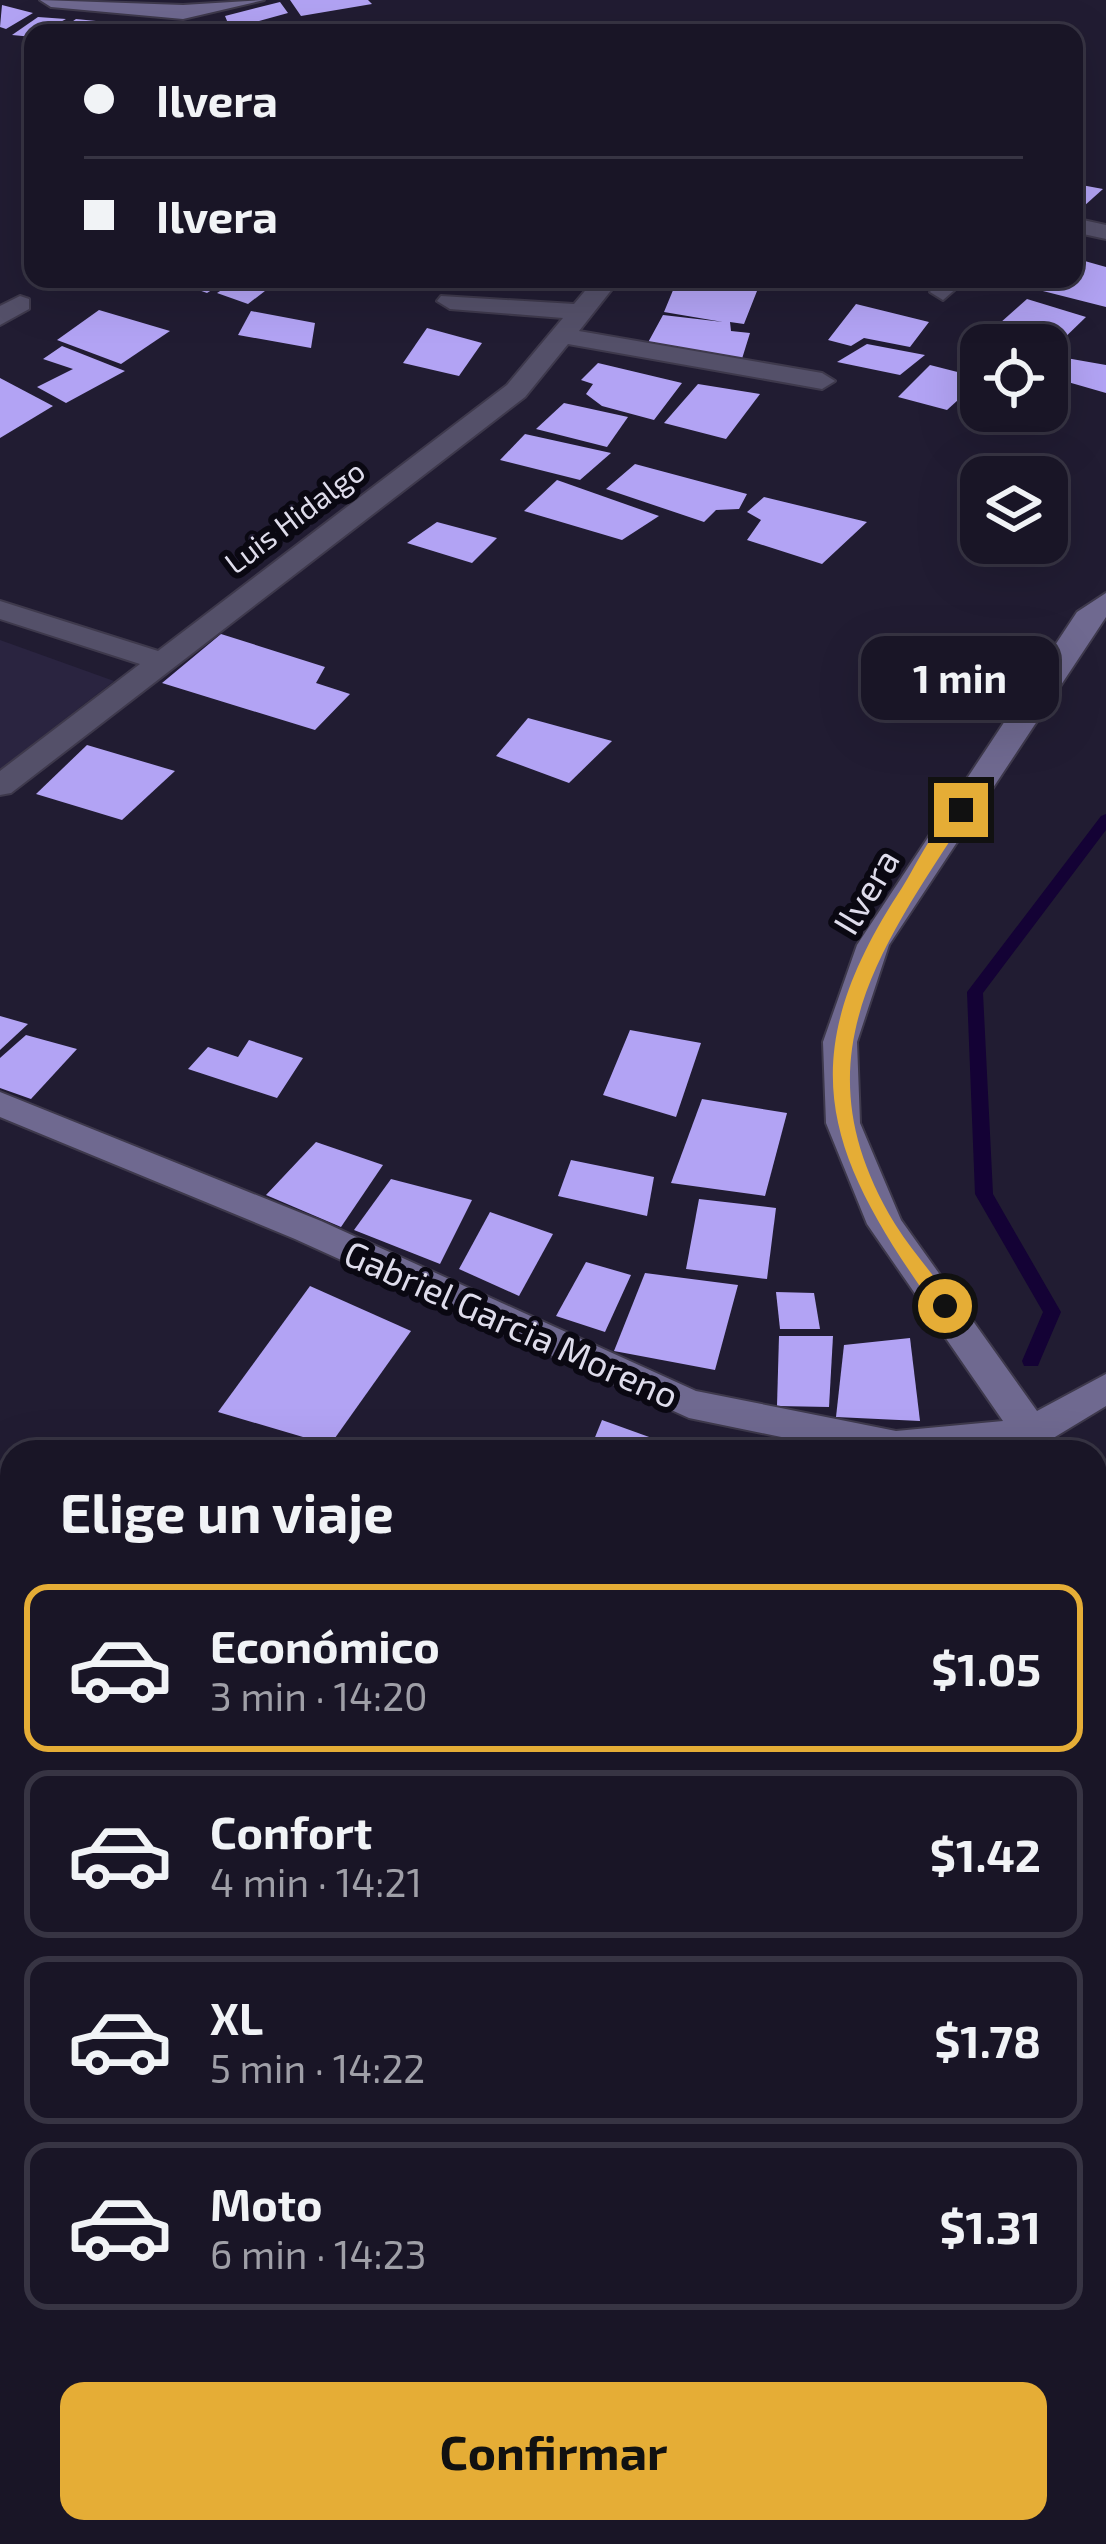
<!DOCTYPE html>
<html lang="es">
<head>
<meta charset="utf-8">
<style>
  :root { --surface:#191526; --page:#262232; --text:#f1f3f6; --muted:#9f9fa7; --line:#373443; --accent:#e5ad36 }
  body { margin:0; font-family:"Exo 2",sans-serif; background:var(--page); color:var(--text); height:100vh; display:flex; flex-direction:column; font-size:45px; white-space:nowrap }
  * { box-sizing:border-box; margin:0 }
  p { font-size:39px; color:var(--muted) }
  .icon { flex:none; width:66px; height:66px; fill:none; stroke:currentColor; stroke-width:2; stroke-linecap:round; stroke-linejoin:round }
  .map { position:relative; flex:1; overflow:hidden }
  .sheet { position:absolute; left:0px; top:1440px; width:1107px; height:1104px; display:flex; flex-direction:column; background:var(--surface); border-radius:36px 36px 0 0; box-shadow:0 12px 48px #0002,0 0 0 3px var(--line) }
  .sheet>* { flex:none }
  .top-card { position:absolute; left:24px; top:24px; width:1059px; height:264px; border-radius:24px; box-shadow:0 12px 48px #0002,0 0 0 3px var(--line); display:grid; align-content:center; height:264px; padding:0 60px; background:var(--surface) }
  .controls { position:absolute; left:960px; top:324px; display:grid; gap:24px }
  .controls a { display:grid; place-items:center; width:108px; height:108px; border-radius:24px; background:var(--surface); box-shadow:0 12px 48px #0002,0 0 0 3px var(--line); font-size:60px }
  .end { position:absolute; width:54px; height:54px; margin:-27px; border:15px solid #e5ad36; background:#111; box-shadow:0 0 0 6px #111 }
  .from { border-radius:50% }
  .bubble { position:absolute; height:84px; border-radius:24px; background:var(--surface); box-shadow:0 12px 48px #0002,0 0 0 3px var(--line); font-size:39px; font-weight:700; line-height:84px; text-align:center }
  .top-card b { display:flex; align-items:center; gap:42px; height:114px; font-size:45px }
  .top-card b+b { border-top:3px solid var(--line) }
  .top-card i { width:30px; height:30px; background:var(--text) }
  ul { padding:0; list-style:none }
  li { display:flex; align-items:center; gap:36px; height:168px; margin:0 24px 18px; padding:0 36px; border:6px solid var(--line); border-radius:24px }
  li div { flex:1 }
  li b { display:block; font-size:45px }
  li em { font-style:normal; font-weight:700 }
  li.selected { border-color:var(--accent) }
  li>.icon { width:108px; height:108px; stroke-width:1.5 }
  h2 { padding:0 60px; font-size:54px; line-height:144px }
  .cta { display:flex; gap:24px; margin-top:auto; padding:24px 60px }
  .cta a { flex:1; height:138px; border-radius:24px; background:var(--accent); color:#111; font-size:48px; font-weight:700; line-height:138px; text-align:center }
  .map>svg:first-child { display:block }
  .built { fill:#2a2440 }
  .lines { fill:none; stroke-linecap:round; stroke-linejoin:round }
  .stream { fill:#140235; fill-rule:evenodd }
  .building { fill:#b2a3f4 }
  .street-casing { stroke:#3e394c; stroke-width:4 }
  .secondary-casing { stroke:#3e394c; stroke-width:4 }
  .street { fill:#545069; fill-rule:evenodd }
  .secondary { fill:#6f6990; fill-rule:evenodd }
  .route { fill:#e5ad36 }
  .labels { text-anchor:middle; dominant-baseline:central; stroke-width:12; stroke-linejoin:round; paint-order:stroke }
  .far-street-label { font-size:30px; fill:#dedceb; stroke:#0a0812 }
  .street-label { font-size:36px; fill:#dedceb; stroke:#0a0812 }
</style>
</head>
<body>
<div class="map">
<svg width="1106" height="2544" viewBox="0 0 1106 2544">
  <rect width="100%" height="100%" fill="#211c32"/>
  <!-- built -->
  <path class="built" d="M 0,640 L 114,681 L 0,769 Z"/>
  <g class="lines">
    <!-- stream -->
    <g class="stream">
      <path d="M 1106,814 L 1106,830 L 983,993 L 993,1194 L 1061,1312 L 1040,1361 L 1038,1366 L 1024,1366 L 1022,1361 L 1043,1312 L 975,1194 L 967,992 L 1101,816 Z"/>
      <path d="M 985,2532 L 1019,2532 L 1028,2544 L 994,2544 Z"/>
    </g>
  </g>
  <!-- building -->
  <g class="building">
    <path d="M 290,0 L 368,0 L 372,4 L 301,16 Z"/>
    <path d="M 280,2 L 288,13 L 259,21 L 261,28 L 232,33 L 225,16 Z"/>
    <path d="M 2,5 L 33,13 L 6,29 L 0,27 Z"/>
    <path d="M 38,17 L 66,19 L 33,37 L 12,35 Z"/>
    <path d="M 76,19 L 116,23 L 104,33 L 56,33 Z"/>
    <path d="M 125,22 L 168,23 L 159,33 L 115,33 Z"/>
    <path d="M 177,22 L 221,23 L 213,33 L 167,33 Z"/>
    <path d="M 1076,184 L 1103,189 L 1074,215 L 1074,185 Z"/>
    <path d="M 1074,258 L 1106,267 L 1106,307 L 1031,288 L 1041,279 L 1074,279 Z"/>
    <path d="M 186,279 L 229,279 L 207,293 L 179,283 Z"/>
    <path d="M 239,279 L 259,279 L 274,284 L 248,304 L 217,293 Z"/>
    <path d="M 676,283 L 757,291 L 744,324 L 730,322 L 731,331 L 750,333 L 741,362 L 645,348 L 663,315 L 723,322 L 664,312 Z"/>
    <path d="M 1027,299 L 1086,317 L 1055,347 L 991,331 Z"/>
    <path d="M 856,304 L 929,322 L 910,347 L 864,338 L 851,346 L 828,340 Z"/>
    <path d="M 99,310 L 170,331 L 121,364 L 57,340 Z"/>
    <path d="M 251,311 L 315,323 L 311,348 L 238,335 Z"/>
    <path d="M 427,328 L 482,343 L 459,376 L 403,363 Z"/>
    <path d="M 867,344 L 925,355 L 900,375 L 837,362 Z"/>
    <path d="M 62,346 L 125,371 L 66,403 L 37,387 L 73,369 L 43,359 Z"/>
    <path d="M 1049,355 L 1106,365 L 1106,393 L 1047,376 Z"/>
    <path d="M 598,363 L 682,383 L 654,420 L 602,406 L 586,394 L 593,384 L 581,380 Z"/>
    <path d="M 930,365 L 981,378 L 981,379 L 947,410 L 898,397 Z"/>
    <path d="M 0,378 L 53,406 L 0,438 Z"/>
    <path d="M 698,384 L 760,394 L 726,439 L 664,423 Z"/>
    <path d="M 564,403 L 628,417 L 607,447 L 536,429 Z"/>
    <path d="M 525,434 L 611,453 L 580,480 L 500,460 Z"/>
    <path d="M 635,464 L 747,494 L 739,509 L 716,510 L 704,522 L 606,489 Z"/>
    <path d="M 557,480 L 659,516 L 622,540 L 524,511 Z"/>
    <path d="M 764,497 L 867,522 L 822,564 L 747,540 L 761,520 L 747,512 Z"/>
    <path d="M 437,522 L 497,538 L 472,563 L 407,543 Z"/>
    <path d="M 221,634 L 325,667 L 316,683 L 350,694 L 315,730 L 162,683 Z"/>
    <path d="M 528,718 L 612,741 L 569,783 L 496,756 Z"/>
    <path d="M 87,745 L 175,771 L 122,820 L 36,794 Z"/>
    <path d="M 0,1016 L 28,1024 L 0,1050 Z"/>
    <path d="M 630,1030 L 701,1043 L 676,1117 L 603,1095 Z"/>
    <path d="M 26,1035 L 77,1049 L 31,1099 L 0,1088 L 0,1058 Z"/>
    <path d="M 249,1040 L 303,1058 L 277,1098 L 188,1069 L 208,1047 L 238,1057 Z"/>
    <path d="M 702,1099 L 787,1113 L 765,1196 L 671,1183 Z"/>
    <path d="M 316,1142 L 383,1165 L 341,1227 L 266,1195 Z"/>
    <path d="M 571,1160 L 654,1177 L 647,1216 L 558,1196 Z"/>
    <path d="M 391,1179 L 472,1200 L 440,1264 L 354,1230 Z"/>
    <path d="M 699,1199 L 776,1208 L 767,1279 L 686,1269 Z"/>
    <path d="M 490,1212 L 553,1234 L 519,1296 L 459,1269 Z"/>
    <path d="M 586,1262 L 631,1275 L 605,1332 L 556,1316 Z"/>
    <path d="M 645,1273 L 738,1285 L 715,1370 L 614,1351 Z"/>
    <path d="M 310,1286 L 411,1331 L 330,1445 L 218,1412 Z"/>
    <path d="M 776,1292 L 814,1293 L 820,1329 L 780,1329 Z"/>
    <path d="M 779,1336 L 833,1336 L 829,1407 L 777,1406 Z"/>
    <path d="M 910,1338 L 920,1421 L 836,1417 L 844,1345 Z"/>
    <path d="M 602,1420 L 688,1451 L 688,1452 L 589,1452 Z"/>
  </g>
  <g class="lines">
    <!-- street casing -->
    <g class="street-casing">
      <g id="street">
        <path d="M 1074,218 L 1106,225 L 1106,239 L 1074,232 Z"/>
        <path d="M 595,279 L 620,279 L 579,331 L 822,373 L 835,381 L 822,389 L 568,344 L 525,397 L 11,793 L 0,795 L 0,771 L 140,664 L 0,619 L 0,601 L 158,651 L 507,385 L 563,318 L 450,309 L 437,301 L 441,296 L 574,304 Z"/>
        <path d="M 941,279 L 967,279 L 943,300 L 930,292 Z"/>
        <path d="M 20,296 L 29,299 L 29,309 L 0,325 L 0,306 Z"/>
      </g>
    </g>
    <!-- secondary casing -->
    <g class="secondary-casing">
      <g id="secondary">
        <path d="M 40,0 L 183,5 L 264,0 L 183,19 L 51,7 Z"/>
        <path d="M 1106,593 L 1106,617 L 889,945 L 857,1042 L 860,1123 L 901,1220 L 1037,1411 L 1106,1374 L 1106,1406 L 1045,1443 L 986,1452 L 854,1452 L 689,1418 L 295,1239 L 0,1117 L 0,1092 L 321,1221 L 696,1391 L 896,1431 L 1003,1421 L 867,1224 L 826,1123 L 823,1042 L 857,945 L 1077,612 Z"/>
      </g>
    </g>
    <!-- street -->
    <use href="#street" class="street"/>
    <!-- secondary -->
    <use href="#secondary" class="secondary"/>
  </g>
  <!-- route -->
  <path class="route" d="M 961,805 L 970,810 C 880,949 795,1059 895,1224 C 913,1253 937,1278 955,1306 L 945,1314 L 938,1312 C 828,1158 788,1064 898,894 C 915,869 936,819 961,805 Z"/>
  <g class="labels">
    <!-- far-street labels -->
    <g class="far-street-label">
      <text transform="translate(294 516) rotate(-37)">Luis Hidalgo</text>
    </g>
    <!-- street labels -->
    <g class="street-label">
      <text transform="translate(865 891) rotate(-59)">Ilvera</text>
      <text transform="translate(512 1323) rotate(24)">Gabriel Garcia Moreno</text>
    </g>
  </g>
</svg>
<div class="controls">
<a><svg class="icon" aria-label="locate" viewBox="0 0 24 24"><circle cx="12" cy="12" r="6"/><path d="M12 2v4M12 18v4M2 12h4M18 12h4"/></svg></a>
<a><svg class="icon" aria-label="layers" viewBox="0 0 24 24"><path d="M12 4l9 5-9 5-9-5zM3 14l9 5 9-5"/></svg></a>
</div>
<i class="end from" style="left:945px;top:1306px"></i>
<i class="end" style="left:961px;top:810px"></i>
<div class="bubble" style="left:861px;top:636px;width:198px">1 min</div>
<div class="top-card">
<b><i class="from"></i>Ilvera</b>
<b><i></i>Ilvera</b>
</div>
<section class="sheet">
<h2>Elige un viaje</h2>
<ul>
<li class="selected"><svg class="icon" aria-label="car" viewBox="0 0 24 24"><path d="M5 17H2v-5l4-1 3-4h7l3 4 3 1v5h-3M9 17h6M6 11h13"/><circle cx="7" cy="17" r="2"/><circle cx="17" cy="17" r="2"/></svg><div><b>Económico</b><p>3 min · 14:20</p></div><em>$1.05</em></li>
<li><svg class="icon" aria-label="car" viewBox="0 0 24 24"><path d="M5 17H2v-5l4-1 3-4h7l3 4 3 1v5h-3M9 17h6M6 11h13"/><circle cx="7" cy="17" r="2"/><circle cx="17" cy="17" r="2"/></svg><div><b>Confort</b><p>4 min · 14:21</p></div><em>$1.42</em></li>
<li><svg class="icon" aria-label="car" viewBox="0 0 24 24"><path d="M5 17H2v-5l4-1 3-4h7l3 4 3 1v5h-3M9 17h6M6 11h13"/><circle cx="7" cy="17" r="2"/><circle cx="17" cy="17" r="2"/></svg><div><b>XL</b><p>5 min · 14:22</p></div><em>$1.78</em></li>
<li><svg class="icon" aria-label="car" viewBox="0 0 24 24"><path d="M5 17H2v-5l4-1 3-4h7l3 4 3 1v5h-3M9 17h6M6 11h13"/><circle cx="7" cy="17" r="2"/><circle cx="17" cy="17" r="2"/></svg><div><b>Moto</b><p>6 min · 14:23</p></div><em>$1.31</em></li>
</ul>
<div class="cta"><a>Confirmar</a></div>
</section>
</div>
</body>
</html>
